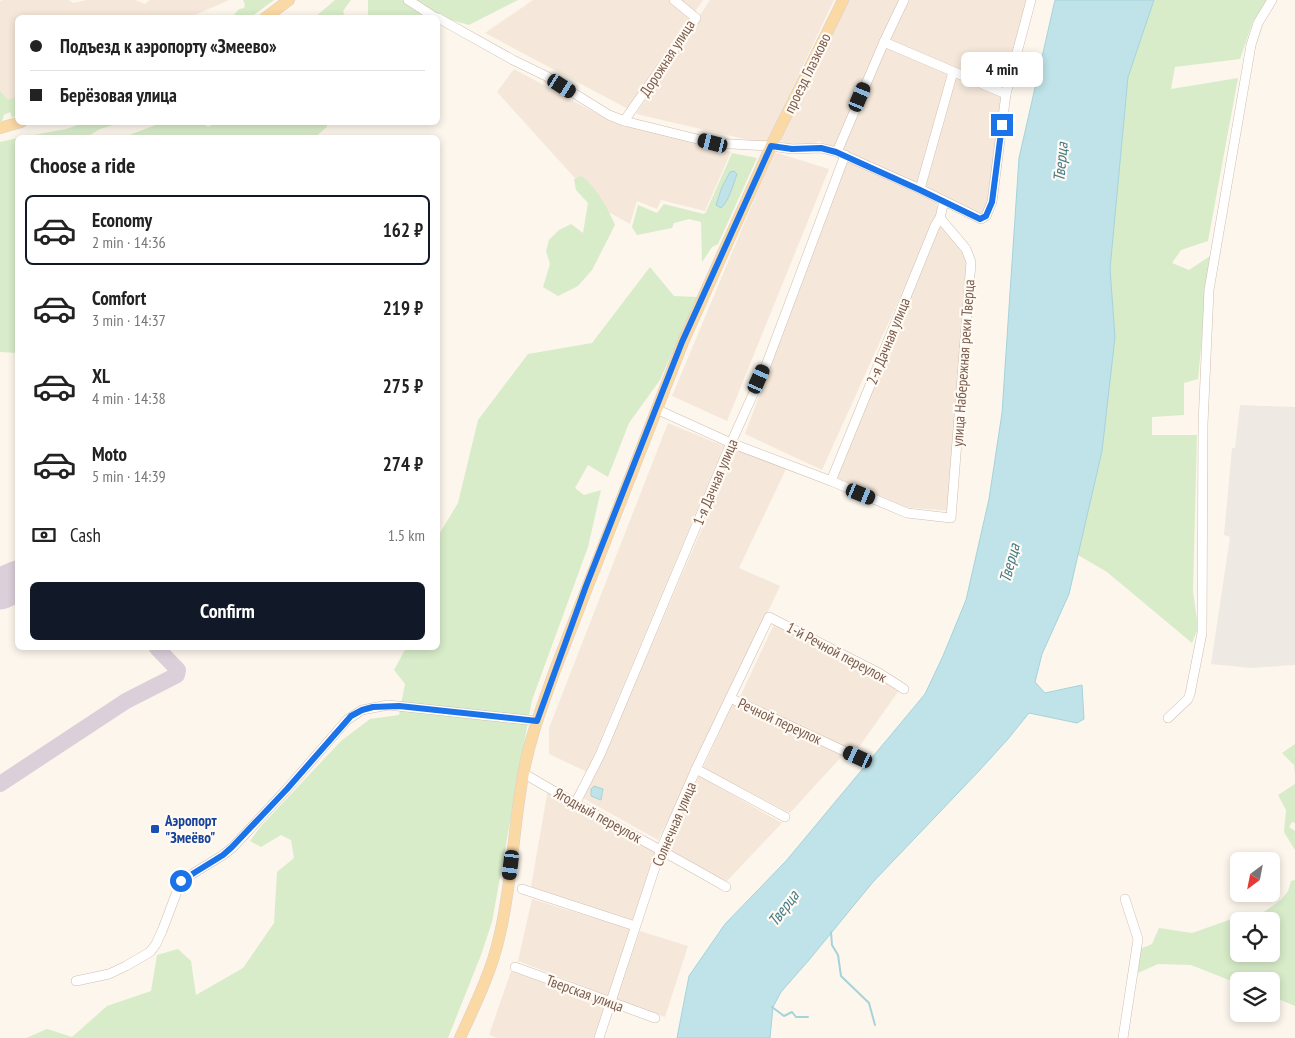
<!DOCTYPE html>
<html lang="en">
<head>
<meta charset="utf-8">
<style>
  :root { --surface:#fff; --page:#f6f6f6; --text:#222; --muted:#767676; --line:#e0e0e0; --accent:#111827 }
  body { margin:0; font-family:"PT Sans Narrow",sans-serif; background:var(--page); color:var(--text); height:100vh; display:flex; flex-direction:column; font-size:19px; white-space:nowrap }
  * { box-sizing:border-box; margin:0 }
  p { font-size:16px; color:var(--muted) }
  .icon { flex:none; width:28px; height:28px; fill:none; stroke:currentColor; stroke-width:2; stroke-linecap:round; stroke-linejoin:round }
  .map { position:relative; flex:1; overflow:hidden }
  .sheet { position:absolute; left:15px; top:135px; width:425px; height:515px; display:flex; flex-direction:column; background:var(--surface); border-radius:8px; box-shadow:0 2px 8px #0003 }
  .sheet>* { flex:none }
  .hud { position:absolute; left:15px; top:15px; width:425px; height:110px; border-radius:8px; box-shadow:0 2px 8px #0003; display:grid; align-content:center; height:110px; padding:0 15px; background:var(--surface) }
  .needle { width:32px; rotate:212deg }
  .controls { position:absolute; left:1230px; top:852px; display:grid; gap:10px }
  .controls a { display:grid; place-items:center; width:50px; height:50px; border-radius:8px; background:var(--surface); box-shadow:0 2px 8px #0003; font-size:25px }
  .end { position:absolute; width:22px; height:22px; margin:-11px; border:6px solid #1a73e8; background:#fff; box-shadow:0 0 0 2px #fff }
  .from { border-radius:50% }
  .bubble { position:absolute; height:35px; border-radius:8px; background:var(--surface); box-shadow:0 2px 8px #0003; font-size:16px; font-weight:700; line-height:35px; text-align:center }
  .car { position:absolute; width:15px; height:30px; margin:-15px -8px; border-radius:6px; box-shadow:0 0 4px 1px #0007; background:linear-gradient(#222 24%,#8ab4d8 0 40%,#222 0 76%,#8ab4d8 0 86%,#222 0) }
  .hud b { display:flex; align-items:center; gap:18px; height:48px; font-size:19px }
  .hud b+b { border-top:1px solid var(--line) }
  .hud i { width:12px; height:12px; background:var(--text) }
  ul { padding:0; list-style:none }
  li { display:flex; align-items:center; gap:15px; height:70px; margin:0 10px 8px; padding:0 5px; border:2px solid transparent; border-radius:8px }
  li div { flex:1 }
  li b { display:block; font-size:19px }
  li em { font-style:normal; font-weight:700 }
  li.on { border-color:var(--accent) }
  li>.icon { width:45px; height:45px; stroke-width:1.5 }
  h2 { padding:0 15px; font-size:22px; line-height:60px }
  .pay { display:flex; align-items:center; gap:12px; height:55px; padding:0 15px; font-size:19px }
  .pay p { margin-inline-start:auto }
  .cta { display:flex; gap:10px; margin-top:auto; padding:10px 15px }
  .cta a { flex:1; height:58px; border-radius:8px; background:var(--accent); color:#fff; font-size:20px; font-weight:700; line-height:58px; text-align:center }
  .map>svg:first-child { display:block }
  .residential { fill:#f5e8da }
  .industrial { fill:#efe9e4 }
  .green { fill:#d8ecc9; fill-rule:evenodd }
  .water { fill:#bfe3e8; stroke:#a5d3da }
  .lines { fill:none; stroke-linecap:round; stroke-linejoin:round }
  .stream { stroke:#a5d3da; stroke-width:2 }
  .taxiway { stroke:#dbcfda; stroke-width:16 }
  .runway { stroke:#dbcfda; stroke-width:41 }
  .minor-casing { stroke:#d1beb0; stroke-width:10 }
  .major-casing { stroke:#dad1cd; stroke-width:12 }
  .minor { stroke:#fff; stroke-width:9 }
  .major { stroke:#fbd9a5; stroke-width:11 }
  .route { stroke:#1a73e8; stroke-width:6 }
  .transit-dot { fill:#1a4fb4; stroke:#fffaf3; stroke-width:2 }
  .labels { text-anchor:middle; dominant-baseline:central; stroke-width:4.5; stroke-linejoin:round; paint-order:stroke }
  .street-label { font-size:15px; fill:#7a5c4d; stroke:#fffaf3 }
  .transit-label { font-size:15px; font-weight:bold; fill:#164399; stroke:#fffaf3; text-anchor:start }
  .water-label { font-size:16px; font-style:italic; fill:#437c86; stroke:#fffaf3 }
</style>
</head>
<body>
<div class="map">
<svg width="1295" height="1038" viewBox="0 0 1295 1038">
  <rect width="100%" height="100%" fill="#fdf6ec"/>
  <!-- residential -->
  <g class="residential">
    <path d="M 3,0 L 69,0 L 73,3 L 87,0 L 135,0 L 145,4 L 150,0 L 229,0 L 190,17 L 18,18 L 17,99 L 0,105 L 0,1 Z"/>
    <path d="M 533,0 L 703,0 L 628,109 L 485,33 Z"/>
    <path d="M 710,0 L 834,0 L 766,144 L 636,114 Z"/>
    <path d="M 844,0 L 901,0 L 835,149 L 819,141 L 811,146 L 787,145 L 779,139 Z"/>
    <path d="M 906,0 L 1028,0 L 1004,90 L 887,40 Z"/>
    <path d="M 885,45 L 950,73 L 918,186 L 841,151 Z"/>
    <path d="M 514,69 L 614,123 L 731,152 L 705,211 L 661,200 L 657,209 L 637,201 L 630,224 L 603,209 L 497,92 Z"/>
    <path d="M 957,75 L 1003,95 L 990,199 L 985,214 L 980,217 L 923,188 Z"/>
    <path d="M 774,152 L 829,169 L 727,421 L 672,396 Z"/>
    <path d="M 846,159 L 935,198 L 939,211 L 822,470 L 745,434 Z"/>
    <path d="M 941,224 L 963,248 L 967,259 L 950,511 L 901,507 L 834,480 L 937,226 Z"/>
    <path d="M 668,423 L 724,446 L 587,772 L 549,754 L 549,728 Z"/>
    <path d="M 737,447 L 786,469 L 739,568 L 780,586 L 691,776 L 658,840 L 581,797 L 601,763 Z"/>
    <path d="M 775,622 L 900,689 L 854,754 L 739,699 Z"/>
    <path d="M 733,703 L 843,755 L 790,813 L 703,768 Z"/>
    <path d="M 699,776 L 782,823 L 726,882 L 665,847 Z"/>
    <path d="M 548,789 L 655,851 L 633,920 L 531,887 Z"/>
    <path d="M 532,899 L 630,929 L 609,996 L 518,961 Z"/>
    <path d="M 640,931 L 688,946 L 665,1017 L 615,1000 Z"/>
    <path d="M 511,971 L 605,1005 L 594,1038 L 497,1038 L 489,1035 Z"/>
  </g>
  <!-- industrial -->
  <path class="industrial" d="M 1240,405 L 1295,407 L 1295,665 L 1251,668 L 1211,664 L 1230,537 L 1224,535 L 1232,448 L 1235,448 Z"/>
  <!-- green -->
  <g class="green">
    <path d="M 243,0 L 274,0 L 251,17 L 232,17 L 239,9 L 244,8 L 245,5 Z"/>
    <path d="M 335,0 L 351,0 L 343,11 L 345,17 L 315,17 Z"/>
    <path d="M 368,0 L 518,0 L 469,25 L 426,13 L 413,17 L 368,18 Z"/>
    <path d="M 1154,0 L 1268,0 L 1253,21 L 1240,59 L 1175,67 L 1171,89 L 1238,78 L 1208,241 L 1181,250 L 1172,263 L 1189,270 L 1210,256 L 1198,379 L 1184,383 L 1184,415 L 1152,417 L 1152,435 L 1197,435 L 1193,591 L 1198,628 L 1192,643 L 1107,572 L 1078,555 L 1102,451 L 1115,337 L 1110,269 L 1128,77 Z"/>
    <path d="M 0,91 L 8,100 L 17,97 L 17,117 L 12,117 L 10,112 L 4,115 L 2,121 L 0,121 Z"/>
    <path d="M 87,122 L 120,123 L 100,129 L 87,137 L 18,138 L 66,129 Z"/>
    <path d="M 217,122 L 325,122 L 327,127 L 315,137 L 124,137 L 161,123 L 202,123 L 208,127 Z"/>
    <path d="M 18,138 L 18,353 L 17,353 L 0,352 L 0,142 Z"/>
    <path d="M 732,153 L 757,158 L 718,244 L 712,247 L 702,262 L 701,222 L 689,219 L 674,223 L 672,228 L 637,235 L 632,227 L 638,205 L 657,213 L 664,204 L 704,214 L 706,212 Z"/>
    <path d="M 581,176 C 595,185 609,210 615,225 L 592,270 L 578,286 L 558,296 L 543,287 L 550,264 L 546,251 L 549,240 L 559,230 L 571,224 L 583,233 L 588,203 L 576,190 L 574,179 Z"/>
    <path d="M 650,267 L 674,296 L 697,297 L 660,380 L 629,423 L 608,477 L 588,465 L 575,488 L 584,495 L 601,490 L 588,547 L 532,700 L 492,922 L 481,955 L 448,1038 L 26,1038 L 47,1029 L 72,1037 L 107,1006 L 151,991 L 157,955 L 178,949 L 191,961 L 196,995 L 243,968 L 274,923 L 277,872 L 294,858 L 291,840 L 281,835 L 261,847 L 250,841 L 261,826 L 341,741 L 370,719 L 399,715 L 405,684 L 394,670 L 406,648 L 438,648 L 438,536 L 458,503 L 478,420 L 528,354 L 592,343 Z"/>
    <path d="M 1295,744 L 1295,775 L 1294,765 L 1282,753 Z"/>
    <path d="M 1295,784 L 1295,823 L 1292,822 L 1289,827 L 1295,831 L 1295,850 L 1284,832 L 1286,810 L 1278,795 Z"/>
    <path d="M 1295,880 L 1295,1006 L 1271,996 L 1271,981 L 1239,981 L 1239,984 L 1191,965 L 1158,964 L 1138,973 L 1140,949 L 1152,944 L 1159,928 L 1192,933 L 1243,915 L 1261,914 L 1281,900 L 1288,891 L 1291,881 ZM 1239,921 L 1271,921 L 1271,954 L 1239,954 Z"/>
  </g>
  <!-- water -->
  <g class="water">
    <path d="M 1055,0 L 1154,0 L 1128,77 L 1110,269 L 1115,337 L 1102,451 L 1069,594 L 1042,654 L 1035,682 L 1045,693 L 1082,685 L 1084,719 L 1077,723 L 1029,713 L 1008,739 L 978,772 L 873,882 L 809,960 L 781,992 L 773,1007 L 770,1038 L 677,1038 L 689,976 L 725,924 L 786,861 L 925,694 L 943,656 L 966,600 L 989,499 L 1002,413 L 1019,158 Z"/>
    <path d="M 734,171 L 737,174 C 733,185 729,201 721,208 L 716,205 L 722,187 L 730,172 Z"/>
    <path d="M 594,786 L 603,789 L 601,800 L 591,796 L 591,789 Z"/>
  </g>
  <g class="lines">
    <!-- stream -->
    <g class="stream">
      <path d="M 831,932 L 832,945 L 838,955 L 841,976 L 869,1003 L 875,1025"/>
      <path d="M 772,1007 L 784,1016 L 792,1012 L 796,1017 L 808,1017"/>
    </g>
    <!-- taxiway -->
    <path class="taxiway" d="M 0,784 L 126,701 L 177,675 L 178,670 L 157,648"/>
    <!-- runway -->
    <path class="runway" d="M 0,589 L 18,581"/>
    <!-- minor casing -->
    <g class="minor-casing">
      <g id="minor">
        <path d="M 408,0 L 436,18"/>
        <path d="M 438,18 L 513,60 L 546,76 L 609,115 L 624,121 L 713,143 L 771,146 L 792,149 L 821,148 L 837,152 L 920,189 L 981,219 L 986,216 L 992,202 L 1006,94 L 884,42 L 904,0"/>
        <path d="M 1006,94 L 1031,0"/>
        <path d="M 624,121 L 696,18 L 674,0"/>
        <path d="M 837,152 L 884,42"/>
        <path d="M 920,189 L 953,72"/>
        <path d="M 656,409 L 731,443 L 831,481 L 907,513 L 951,518 L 971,262 L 966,249 L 940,218"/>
        <path d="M 831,481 L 935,226 L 940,218 L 944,201"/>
        <path d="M 730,698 L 857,757"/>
        <path d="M 1168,718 L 1188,699 L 1190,694 L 1202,633 L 1203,424 L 1209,290 L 1251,45 L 1258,23 L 1272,0"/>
        <path d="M 696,769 L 785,817"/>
        <path d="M 523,773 C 590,813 659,848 726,887"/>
        <path d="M 575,804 L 600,755 L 731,443 L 767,363 L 845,155"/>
        <path d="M 522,889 L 635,926"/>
        <path d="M 515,967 L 655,1018"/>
        <path d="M 76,981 L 109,974 L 126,966 L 150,952 L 156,944 L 162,931 L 181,881 L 223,855 L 233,847 L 287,789 L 347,720 L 362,710 L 388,705 L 537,721"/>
        <path d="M 599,1038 L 661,849 L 696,769 L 769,617 L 879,673 L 904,689"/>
        <path d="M 1123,1038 L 1138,939 L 1125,899"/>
      </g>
    </g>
    <!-- major casing -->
    <g class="major-casing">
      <g id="major">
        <path d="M 265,18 L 289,0"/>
        <path d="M 0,128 L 21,122"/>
        <path d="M 460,1038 C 475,1005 491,973 499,938 C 512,885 513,830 523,776 C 529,740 543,704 555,670 L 683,342 L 771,146 L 843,0"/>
      </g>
    </g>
    <!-- minor -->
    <use href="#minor" class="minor"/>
    <!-- major -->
    <use href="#major" class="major"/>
  </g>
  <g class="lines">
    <!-- route -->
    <path class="route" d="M 181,881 L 223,855 L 232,847 L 287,789 L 351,716 L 362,710 L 373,707 L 399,706 L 537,721 L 586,586 L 682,342 L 771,146 L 792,149 L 821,148 L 836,152 L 920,190 L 980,219 L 986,216 L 992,202 L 1002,125"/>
  </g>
  <!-- markers -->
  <rect class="transit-dot" x="150" y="824" width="10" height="10" rx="2.5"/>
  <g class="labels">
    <!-- street labels -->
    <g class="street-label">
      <text transform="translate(667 58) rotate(-57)">Дорожная улица</text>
      <text transform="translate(807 73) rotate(-64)">проезд Глазково</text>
      <text transform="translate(888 341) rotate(-68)">2-я Дачная улица</text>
      <text transform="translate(963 363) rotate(-86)">улица Набережная реки Тверца</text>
      <text transform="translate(715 482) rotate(-67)">1-я Дачная улица</text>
      <text transform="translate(837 652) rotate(28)">1-й Речной переулок</text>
      <text transform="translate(780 721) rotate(25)">Речной переулок</text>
      <text transform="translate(598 815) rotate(29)">Ягодный переулок</text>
      <text transform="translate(674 824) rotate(-67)">Солнечная улица</text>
      <text transform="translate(585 993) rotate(20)">Тверская улица</text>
    </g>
    <!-- transit labels -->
    <g class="transit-label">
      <text x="165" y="820">Аэропорт<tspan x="165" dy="17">"Змеёво"</tspan></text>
    </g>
    <!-- water labels -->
    <g class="water-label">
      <text transform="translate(1060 162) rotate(-85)">Тверца</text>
      <text transform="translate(1009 563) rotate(-75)">Тверца</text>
      <text transform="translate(783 908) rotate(-53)">Тверца</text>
    </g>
  </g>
</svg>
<div class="controls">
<a><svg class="needle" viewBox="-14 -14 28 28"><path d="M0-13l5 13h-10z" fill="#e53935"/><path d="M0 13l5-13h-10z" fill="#767676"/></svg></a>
<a><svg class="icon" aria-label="locate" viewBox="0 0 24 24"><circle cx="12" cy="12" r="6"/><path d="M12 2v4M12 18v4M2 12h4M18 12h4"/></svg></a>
<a><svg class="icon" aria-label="layers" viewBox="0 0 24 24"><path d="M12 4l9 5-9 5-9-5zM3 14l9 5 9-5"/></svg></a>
</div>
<i class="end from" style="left:181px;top:881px"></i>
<i class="end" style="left:1002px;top:125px"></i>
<div class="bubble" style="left:961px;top:52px;width:82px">4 min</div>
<i class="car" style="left:562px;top:86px;rotate:122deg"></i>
<i class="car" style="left:860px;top:97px;rotate:23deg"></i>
<i class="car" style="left:713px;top:143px;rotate:284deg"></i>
<i class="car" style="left:759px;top:379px;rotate:24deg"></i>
<i class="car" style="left:861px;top:494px;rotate:112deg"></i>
<i class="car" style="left:858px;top:757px;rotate:295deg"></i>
<i class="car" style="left:511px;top:865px;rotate:187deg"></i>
<div class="hud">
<b><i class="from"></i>Подъезд к аэропорту «Змеево»</b>
<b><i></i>Берёзовая улица</b>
</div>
<section class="sheet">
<h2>Choose a ride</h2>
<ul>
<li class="on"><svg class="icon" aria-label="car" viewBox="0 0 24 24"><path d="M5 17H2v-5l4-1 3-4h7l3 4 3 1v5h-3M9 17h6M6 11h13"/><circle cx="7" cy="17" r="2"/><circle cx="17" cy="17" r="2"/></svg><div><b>Economy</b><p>2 min · 14:36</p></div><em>162 ₽</em></li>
<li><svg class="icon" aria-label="car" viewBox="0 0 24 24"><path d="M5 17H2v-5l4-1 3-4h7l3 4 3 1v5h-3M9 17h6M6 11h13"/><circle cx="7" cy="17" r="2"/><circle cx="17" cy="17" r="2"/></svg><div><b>Comfort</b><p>3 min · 14:37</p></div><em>219 ₽</em></li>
<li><svg class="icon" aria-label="car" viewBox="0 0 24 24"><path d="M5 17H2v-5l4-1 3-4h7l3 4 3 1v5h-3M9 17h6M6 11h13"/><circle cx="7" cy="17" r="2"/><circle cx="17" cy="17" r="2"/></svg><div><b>XL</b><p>4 min · 14:38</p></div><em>275 ₽</em></li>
<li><svg class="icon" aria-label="car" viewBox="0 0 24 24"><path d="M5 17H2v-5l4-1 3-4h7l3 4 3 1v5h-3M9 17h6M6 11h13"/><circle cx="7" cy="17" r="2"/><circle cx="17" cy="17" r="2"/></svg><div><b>Moto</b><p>5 min · 14:39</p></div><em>274 ₽</em></li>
</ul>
<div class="pay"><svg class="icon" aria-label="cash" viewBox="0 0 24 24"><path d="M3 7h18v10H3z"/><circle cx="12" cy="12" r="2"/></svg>Cash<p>1.5 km</p></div>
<div class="cta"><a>Confirm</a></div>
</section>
</div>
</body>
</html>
